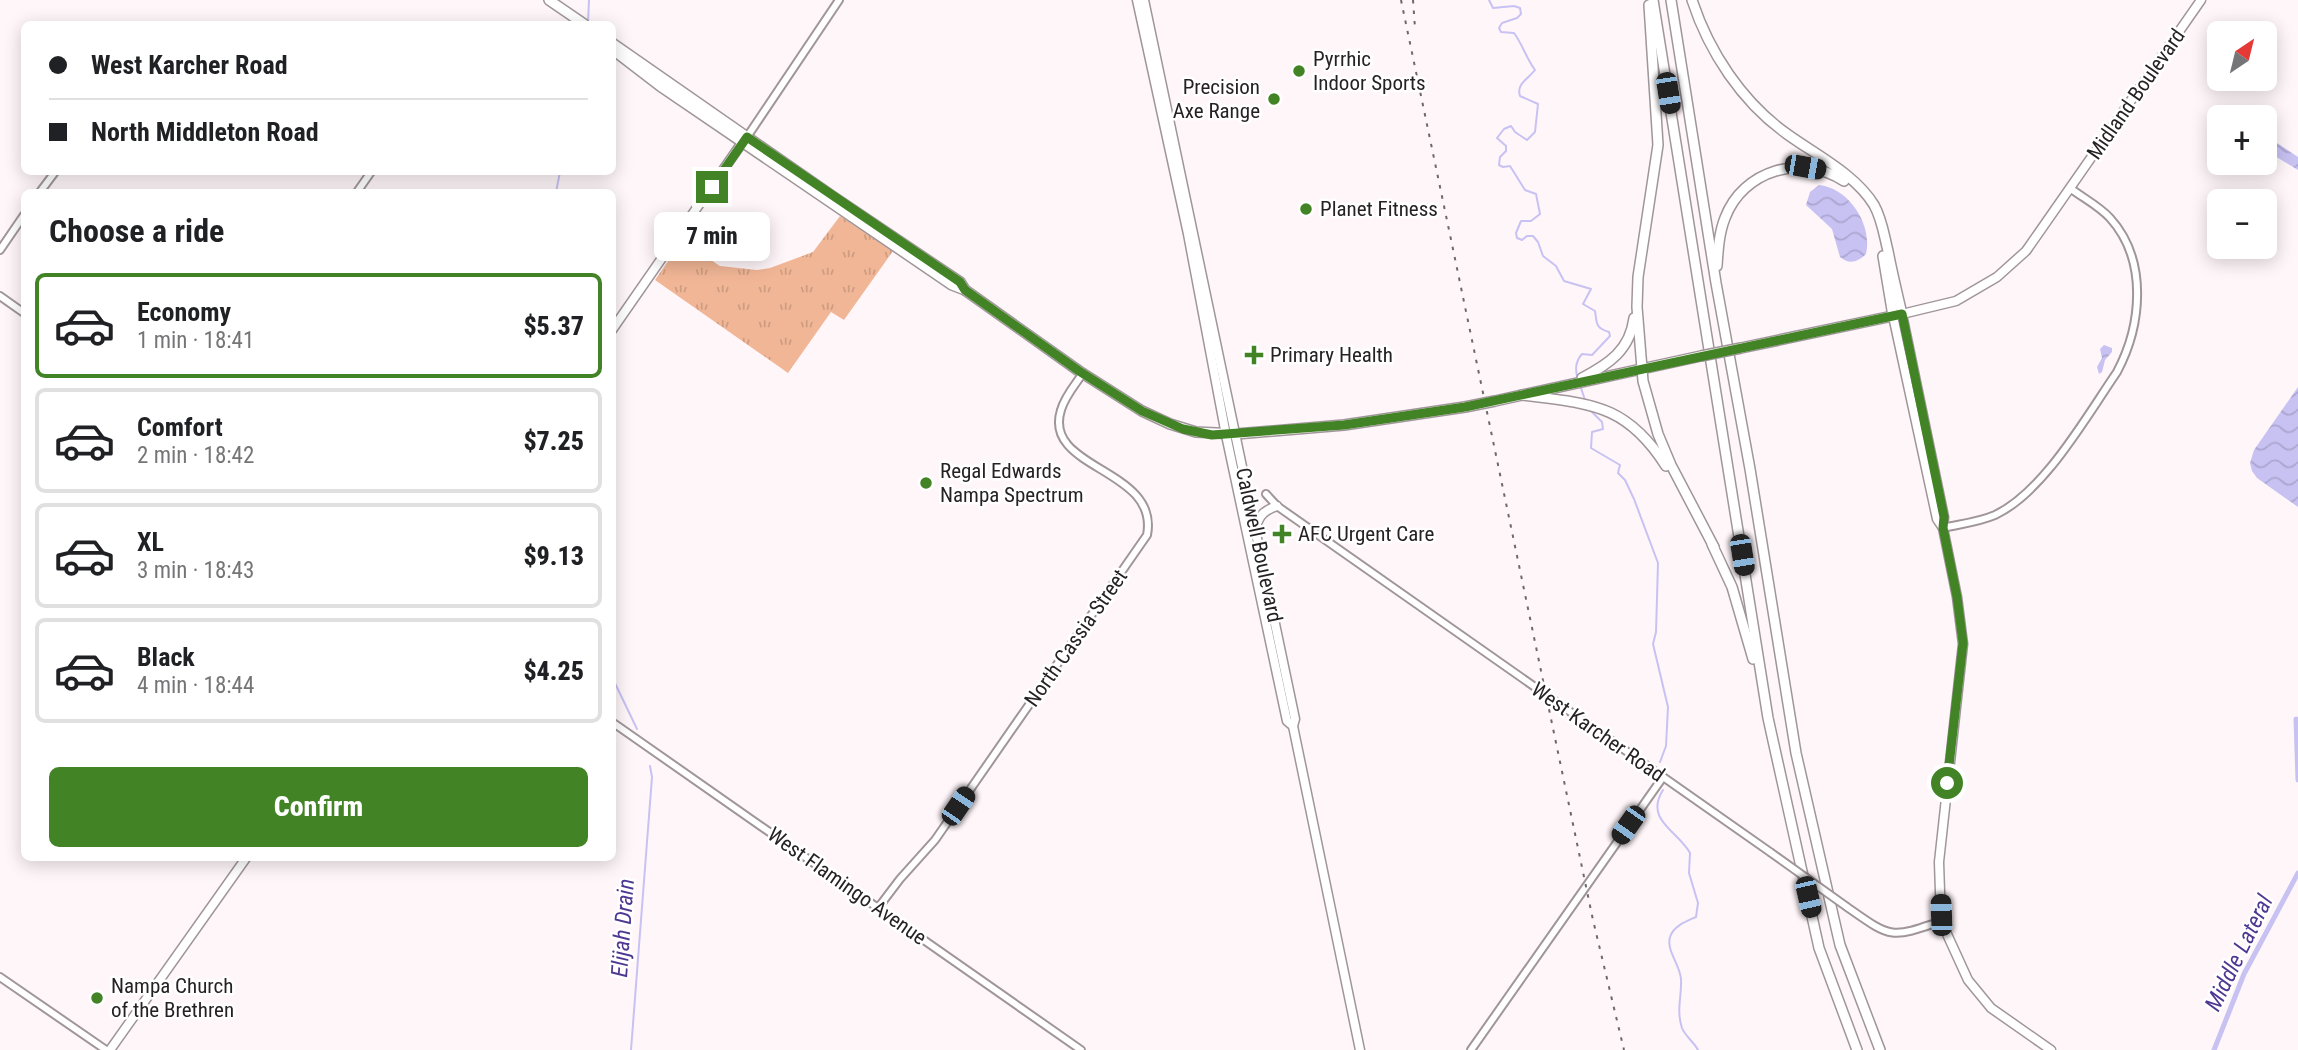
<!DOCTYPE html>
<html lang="en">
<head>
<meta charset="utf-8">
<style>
  :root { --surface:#fff; --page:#f2f2f2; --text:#202124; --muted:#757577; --line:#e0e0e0; --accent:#418325 }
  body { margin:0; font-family:"Roboto Condensed",sans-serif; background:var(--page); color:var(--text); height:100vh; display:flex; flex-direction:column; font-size:26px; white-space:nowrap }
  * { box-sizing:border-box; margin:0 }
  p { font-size:23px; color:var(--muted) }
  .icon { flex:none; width:38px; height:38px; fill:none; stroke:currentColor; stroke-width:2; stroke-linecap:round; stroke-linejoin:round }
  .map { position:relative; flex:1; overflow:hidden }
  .drawer { position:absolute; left:21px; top:189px; width:595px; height:672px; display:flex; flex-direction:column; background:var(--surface); border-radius:10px; box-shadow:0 4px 18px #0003 }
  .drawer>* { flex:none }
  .banner { position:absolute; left:21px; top:21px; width:595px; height:154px; border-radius:10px; box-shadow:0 4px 18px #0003; display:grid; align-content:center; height:154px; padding:0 28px; background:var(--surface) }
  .needle { width:46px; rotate:35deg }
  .tools { position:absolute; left:2207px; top:21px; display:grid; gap:14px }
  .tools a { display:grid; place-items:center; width:70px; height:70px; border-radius:10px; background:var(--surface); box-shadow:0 4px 18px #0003; font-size:35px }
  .end { position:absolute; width:32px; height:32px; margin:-16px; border:9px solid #418325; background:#fff; box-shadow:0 0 0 4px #fff }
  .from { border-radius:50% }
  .bubble { position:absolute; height:49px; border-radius:10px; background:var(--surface); box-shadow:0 4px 18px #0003; font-size:23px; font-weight:800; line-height:49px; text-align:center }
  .car { position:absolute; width:21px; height:42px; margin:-21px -10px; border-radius:9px; box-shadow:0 0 5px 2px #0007; background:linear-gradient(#222 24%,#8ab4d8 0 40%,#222 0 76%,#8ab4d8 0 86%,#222 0) }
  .banner b { display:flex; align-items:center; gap:24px; height:66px; font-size:26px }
  .banner b+b { border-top:2px solid var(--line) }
  .banner i { width:18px; height:18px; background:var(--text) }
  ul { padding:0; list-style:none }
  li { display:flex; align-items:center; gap:21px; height:105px; margin:0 14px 10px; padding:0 14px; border:4px solid var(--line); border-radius:10px }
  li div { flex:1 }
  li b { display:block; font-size:26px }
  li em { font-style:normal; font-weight:800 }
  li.selected { border-color:var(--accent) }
  li>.icon { width:63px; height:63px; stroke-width:1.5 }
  h2 { padding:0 28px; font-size:32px; line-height:84px }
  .action { display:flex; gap:14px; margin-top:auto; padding:14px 28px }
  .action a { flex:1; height:80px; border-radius:10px; background:var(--accent); color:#fff; font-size:28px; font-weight:800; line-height:80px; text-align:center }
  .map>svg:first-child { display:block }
  .grass { fill:url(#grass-tufts) }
  .water { fill:url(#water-waves) }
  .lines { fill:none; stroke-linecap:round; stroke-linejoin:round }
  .stream { stroke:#c8c2f3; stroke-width:2 }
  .canal { stroke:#c8c2f3; stroke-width:5 }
  .minor-casing { stroke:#a0969a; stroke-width:10 }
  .major-casing { stroke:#a0969a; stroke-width:11 }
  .highway-casing { stroke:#a0969a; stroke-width:12 }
  .minor { stroke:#fff; stroke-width:6 }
  .major { stroke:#fff; stroke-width:8 }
  .highway { stroke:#fff; stroke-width:9 }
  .rail { stroke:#6e686a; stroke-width:2; stroke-dasharray:3.5 7; stroke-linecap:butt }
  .minor-bridge-casing { stroke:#a0969a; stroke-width:10; stroke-linecap:butt }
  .highway-bridge-casing { stroke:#a0969a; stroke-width:12; stroke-linecap:butt }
  .minor-bridge { stroke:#fff; stroke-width:6 }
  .highway-bridge { stroke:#fff; stroke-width:9 }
  .route { stroke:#418325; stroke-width:9 }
  .poi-dot { fill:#418325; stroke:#fff; stroke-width:2.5 }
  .labels { text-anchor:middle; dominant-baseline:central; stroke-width:5; stroke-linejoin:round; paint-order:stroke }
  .poi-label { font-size:21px; fill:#262223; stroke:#fff; text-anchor:start }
  .street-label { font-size:21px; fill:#262223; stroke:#fff }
  .water-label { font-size:23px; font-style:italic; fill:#4e3791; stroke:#fff }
</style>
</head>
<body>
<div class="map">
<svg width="2298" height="1050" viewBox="0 0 2298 1050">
  <defs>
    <pattern id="grass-tufts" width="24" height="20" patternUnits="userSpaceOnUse" patternTransform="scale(1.75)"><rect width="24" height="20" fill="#f1b696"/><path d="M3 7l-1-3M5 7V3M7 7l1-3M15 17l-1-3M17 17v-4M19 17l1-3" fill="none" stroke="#ce9c81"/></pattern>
    <pattern id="water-waves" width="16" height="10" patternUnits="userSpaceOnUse" patternTransform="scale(1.75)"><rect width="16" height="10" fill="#c8c2f3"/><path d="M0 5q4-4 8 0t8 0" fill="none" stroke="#aca6d0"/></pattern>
  </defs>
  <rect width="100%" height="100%" fill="#fff6fa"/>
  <!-- grass -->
  <path class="grass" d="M 840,216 L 893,251 L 844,320 L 831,312 L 788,373 L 655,280 L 682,241 L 720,266 L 757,270 L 770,268 L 813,252 Z"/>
  <!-- water -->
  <g class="water">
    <path d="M 2265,135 L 2298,157 L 2298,170 L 2265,150 Z"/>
    <path d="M 1819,185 C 1849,188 1873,225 1866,254 C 1858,262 1849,265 1840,257 L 1832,229 L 1806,205 L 1810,192 Z"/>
    <path d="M 2104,345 L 2112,348 L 2112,352 L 2105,360 L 2102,372 L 2099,374 L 2097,367 L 2102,358 L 2100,349 Z"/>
    <path d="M 2298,387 L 2298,507 L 2257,478 L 2252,471 L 2250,463 L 2254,450 Z"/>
  </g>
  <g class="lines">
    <!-- stream -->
    <g class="stream">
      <path d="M 1489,0 L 1493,8 L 1514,6 L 1520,8 L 1521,14 L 1517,18 L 1502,23 L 1499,28 L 1501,32 L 1514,33 C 1523,45 1526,58 1535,70 C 1528,79 1516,84 1520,96 L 1538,104 L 1535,132 L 1527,140 L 1515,132 L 1511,126 L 1504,129 L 1497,138 L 1506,146 L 1506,151 L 1500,157 L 1499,165 L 1503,167 L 1510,166 L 1525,190 L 1536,194 L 1540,214 L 1531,221 L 1521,221 L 1516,233 L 1517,238 L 1522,240 L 1527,236 L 1533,236 L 1538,242 L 1543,256 L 1556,266 L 1564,281 L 1591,289 L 1583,304 L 1595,311 C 1597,323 1595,328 1609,332 L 1610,336 L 1592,355 L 1582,354 C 1575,362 1575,370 1578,380"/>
      <path d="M 588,23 L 589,0"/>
      <path d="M 556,192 L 560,172"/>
      <path d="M 1580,385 L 1585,400"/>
      <path d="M 1588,408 L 1602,422 L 1603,429 L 1592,432 L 1591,448 L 1620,465 L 1618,473 L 1625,480 L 1634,499 L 1658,563 L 1656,632 L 1653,644 L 1668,707 L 1666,746 L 1660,762"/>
      <path d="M 612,677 L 637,729"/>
      <path d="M 1663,790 C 1644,820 1678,831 1690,853 L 1689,873 L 1698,903 L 1696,917 C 1687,921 1673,926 1670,937 C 1666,950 1680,965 1681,979 C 1682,996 1676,1010 1682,1028 C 1685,1036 1694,1042 1698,1050"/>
      <path d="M 631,1050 L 652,777 L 650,766"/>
    </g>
    <!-- canal -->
    <g class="canal">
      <path d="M 2296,719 L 2298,780"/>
      <path d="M 2214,1050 L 2244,974 L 2298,873"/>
    </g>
    <!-- minor casing -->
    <g class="minor-casing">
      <g id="minor">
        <path d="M 747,137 L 839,0"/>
        <path d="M 40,192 L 55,172"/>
        <path d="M 357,192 L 371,172"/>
        <path d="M 0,250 L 24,215"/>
        <path d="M 0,296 L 24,313"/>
        <path d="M 1266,494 L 1277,506 L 1770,852"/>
        <path d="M 1943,528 C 1960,524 1979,522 1995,515 C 2044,492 2086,417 2117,372 C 2142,325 2148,260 2110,218 C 2099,206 2083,198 2070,188"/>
        <path d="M 612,722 L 1081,1050"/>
        <path d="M 1847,907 C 1891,938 1890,939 1941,921"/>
        <path d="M 878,908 L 900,879 L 935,840 L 1147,535 C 1160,468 1042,470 1061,410 C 1065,396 1075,385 1083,373"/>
        <path d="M 0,977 L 106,1050"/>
        <path d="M 1471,1050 L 1663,777"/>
      </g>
    </g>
    <!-- major casing -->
    <g class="major-casing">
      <g id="major">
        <path d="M 1137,0 L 1188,234 L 1226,435 L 1287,721 L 1293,726"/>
        <path d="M 1144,0 L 1295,719 L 1293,726 L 1360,1050"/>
        <path d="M 1893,316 L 1937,519 L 1943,528"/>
        <path d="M 612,330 L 746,137"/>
        <path d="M 1256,527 C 1259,515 1265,510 1277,506"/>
        <path d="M 110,1050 L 246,858"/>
        <path d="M 2051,1050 L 1991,1008 L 1968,980 L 1941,921 L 1939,862 L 1963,644 L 1957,597 L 1943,528 L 1944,517 L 1902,314 L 1956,301 L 1997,277 L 2026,251 L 2201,0"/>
      </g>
    </g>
    <!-- highway casing -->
    <g class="highway-casing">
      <g id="highway">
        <path d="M 549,0 L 584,24"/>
        <path d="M 1653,0 L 1768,718 L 1819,948 L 1857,1050"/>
        <path d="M 1671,0 L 1716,283 L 1750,469 L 1796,753 L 1840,945 L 1880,1050"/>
        <path d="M 1692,0 C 1709,52 1742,102 1787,134 C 1816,155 1855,174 1874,205 C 1882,219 1884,235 1888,251 C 1892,272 1897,293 1902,314 L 1741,348"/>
        <path d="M 1649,5 L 1658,145 L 1638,277 L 1637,307 L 1643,381 L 1658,434 L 1671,465 L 1714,547"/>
        <path d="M 612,43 L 832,196 L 960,282 L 965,290 L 1079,371 L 1142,411 L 1170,424 L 1196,432 L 1236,434 L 1344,425 L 1465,407"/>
        <path d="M 617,53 L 660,86 L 952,285 L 965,290"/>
        <path d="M 1883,256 L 1893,316"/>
        <path d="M 1717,266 C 1718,250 1719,233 1725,218 C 1743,170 1802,153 1844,181"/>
        <path d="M 1582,378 C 1609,364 1630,350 1634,318"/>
        <path d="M 1522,395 C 1590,404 1626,403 1666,466"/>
        <path d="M 1495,401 L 1701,356"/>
        <path d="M 1712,544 L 1732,587 L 1753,659"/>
      </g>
    </g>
    <!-- minor -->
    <use href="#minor" class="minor"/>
    <!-- major -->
    <use href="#major" class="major"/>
    <!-- highway -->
    <use href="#highway" class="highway"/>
    <!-- rail -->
    <g class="rail">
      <path d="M 1401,0 L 1593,920 L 1624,1050"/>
      <path d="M 1413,0 L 1415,28"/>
    </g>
    <!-- minor-bridge casing -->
    <g class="minor-bridge-casing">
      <path id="minor-bridge" d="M 1770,852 L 1847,907"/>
    </g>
    <!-- highway-bridge casing -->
    <g class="highway-bridge-casing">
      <g id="highway-bridge">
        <path d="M 1701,356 L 1741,348"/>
        <path d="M 1465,407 L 1495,401"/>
      </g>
    </g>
    <!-- minor-bridge -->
    <use href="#minor-bridge" class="minor-bridge"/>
    <!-- highway-bridge -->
    <use href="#highway-bridge" class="highway-bridge"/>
  </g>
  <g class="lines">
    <!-- route -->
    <path class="route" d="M 712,187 L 747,137 L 960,282 L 965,290 L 1079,371 L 1142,411 L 1183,429 L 1212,435 L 1344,425 L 1465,407 L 1902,314 L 1944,517 L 1943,528 L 1957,597 L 1963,643 L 1947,783"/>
  </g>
  <!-- markers -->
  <g class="poi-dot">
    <circle cx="1299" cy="71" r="7"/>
    <circle cx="1274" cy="99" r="7"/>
    <circle cx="1306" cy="209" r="7"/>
    <path d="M1250.5 344.5h7v7h7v7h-7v7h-7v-7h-7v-7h7z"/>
    <circle cx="926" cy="483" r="7"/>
    <path d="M1278.5 523.5h7v7h7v7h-7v7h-7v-7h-7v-7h7z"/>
    <circle cx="97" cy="998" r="7"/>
  </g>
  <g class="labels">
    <!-- poi labels -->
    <g class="poi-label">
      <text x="1313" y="59">Pyrrhic<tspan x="1313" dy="24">Indoor Sports</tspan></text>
      <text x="1260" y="87" text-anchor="end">Precision<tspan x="1260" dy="24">Axe Range</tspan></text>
      <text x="1320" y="209">Planet Fitness</text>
      <text x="1270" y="355">Primary Health</text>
      <text x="940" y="471">Regal Edwards<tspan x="940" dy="24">Nampa Spectrum</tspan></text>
      <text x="1298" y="534">AFC Urgent Care</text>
      <text x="111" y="986">Nampa Church<tspan x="111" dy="24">of the Brethren</tspan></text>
    </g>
    <!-- street labels -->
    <g class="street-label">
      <text transform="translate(2136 94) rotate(-55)">Midland Boulevard</text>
      <text transform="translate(1259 545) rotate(78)">Caldwell Boulevard</text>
      <text transform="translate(1076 638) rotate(-55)">North Cassia Street</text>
      <text transform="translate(1598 732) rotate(35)">West Karcher Road</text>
      <text transform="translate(847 886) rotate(35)">West Flamingo Avenue</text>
    </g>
    <!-- water labels -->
    <g class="water-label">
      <text transform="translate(623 928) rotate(-86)">Elijah Drain</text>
      <text transform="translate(2239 953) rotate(-64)">Middle Lateral</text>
    </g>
  </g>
</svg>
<div class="tools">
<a><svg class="needle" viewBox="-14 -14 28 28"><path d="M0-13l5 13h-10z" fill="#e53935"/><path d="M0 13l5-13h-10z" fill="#757577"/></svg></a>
<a>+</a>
<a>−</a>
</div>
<i class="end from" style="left:1947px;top:783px"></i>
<i class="end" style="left:712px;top:187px"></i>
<div class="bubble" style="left:654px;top:212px;width:116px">7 min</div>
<i class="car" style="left:1668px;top:93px;rotate:171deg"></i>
<i class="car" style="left:1805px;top:167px;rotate:100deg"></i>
<i class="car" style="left:1742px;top:555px;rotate:171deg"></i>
<i class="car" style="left:958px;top:806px;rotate:34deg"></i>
<i class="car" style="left:1628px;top:825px;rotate:215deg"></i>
<i class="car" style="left:1808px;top:897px;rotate:167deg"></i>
<i class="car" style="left:1941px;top:915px;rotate:358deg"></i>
<div class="banner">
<b><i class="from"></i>West Karcher Road</b>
<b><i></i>North Middleton Road</b>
</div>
<section class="drawer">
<h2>Choose a ride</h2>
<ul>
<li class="selected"><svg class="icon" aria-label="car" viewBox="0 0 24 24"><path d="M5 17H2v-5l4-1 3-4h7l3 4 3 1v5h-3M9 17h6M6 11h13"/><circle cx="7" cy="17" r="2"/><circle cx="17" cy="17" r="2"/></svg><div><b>Economy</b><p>1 min · 18:41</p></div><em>$5.37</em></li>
<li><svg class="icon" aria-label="car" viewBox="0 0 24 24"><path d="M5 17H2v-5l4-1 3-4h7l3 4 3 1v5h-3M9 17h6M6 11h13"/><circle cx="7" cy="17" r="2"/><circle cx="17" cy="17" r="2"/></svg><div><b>Comfort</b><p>2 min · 18:42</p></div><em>$7.25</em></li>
<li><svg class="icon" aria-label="car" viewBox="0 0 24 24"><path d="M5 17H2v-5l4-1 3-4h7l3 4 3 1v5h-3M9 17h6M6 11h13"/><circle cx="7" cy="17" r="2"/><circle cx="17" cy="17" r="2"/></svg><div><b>XL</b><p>3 min · 18:43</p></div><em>$9.13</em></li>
<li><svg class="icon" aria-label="car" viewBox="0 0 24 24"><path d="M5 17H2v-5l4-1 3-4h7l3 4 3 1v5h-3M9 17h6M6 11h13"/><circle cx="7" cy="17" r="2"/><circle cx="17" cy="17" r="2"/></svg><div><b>Black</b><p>4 min · 18:44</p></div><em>$4.25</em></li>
</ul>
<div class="action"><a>Confirm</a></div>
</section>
</div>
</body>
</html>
